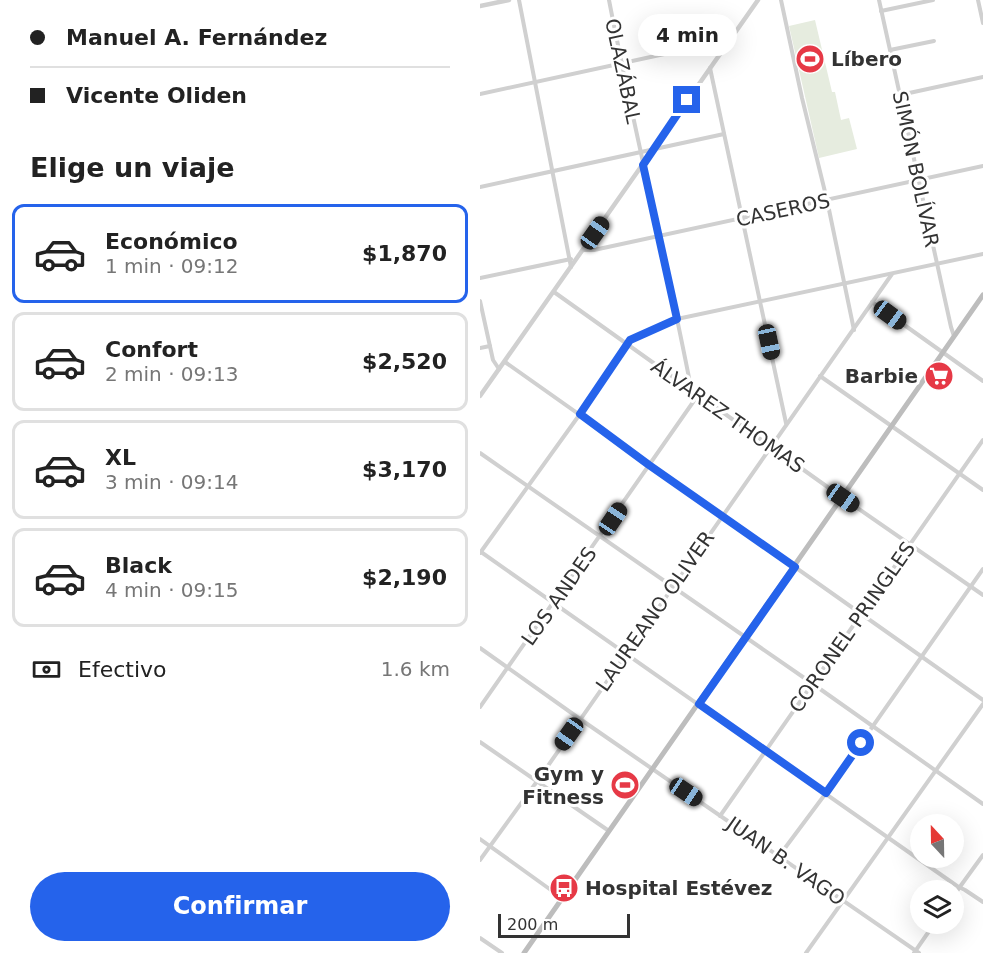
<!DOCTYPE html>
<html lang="es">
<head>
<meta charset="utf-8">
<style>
  :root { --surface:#fff; --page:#f2f2f2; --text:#222; --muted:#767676; --line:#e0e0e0; --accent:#2563eb }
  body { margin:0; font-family:"DejaVu Sans",sans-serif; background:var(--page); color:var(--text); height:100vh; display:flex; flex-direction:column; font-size:22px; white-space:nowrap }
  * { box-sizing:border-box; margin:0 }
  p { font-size:20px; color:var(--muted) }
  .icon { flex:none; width:33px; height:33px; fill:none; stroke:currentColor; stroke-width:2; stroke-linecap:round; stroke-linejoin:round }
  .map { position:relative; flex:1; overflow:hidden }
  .drawer { display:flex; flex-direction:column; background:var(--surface); width:480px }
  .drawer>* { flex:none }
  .banner { display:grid; align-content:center; height:132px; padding:0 30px; background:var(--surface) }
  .needle { width:39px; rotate:338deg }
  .tools { position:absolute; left:430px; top:814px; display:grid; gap:12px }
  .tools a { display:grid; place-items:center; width:54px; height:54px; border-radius:50%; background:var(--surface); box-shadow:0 6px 24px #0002; font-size:30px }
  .scale { position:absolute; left:18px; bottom:15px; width:132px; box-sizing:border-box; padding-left:6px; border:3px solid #333; border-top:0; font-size:16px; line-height:21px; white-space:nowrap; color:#333; -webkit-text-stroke:4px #fff; paint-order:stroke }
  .end { position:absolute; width:27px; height:27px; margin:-14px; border:8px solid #2563eb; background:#fff; box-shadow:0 0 0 3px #fff }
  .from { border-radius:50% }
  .bubble { position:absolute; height:42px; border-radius:21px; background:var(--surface); box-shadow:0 6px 24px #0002; font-size:20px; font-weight:600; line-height:42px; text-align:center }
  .car { position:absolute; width:18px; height:36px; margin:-18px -9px; border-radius:8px; box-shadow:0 0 4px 2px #0007; background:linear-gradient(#222 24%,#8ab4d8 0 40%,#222 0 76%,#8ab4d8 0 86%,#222 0) }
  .banner b { display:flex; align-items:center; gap:21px; height:57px; font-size:22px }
  .banner b+b { border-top:2px solid var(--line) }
  .banner i { width:15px; height:15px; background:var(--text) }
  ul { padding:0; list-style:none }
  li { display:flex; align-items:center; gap:18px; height:99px; margin:0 12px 9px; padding:0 18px; border:3px solid var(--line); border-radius:12px }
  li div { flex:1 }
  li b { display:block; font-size:22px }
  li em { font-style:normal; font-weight:600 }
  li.active { border-color:var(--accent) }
  li>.icon { width:54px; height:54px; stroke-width:1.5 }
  h2 { padding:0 30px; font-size:27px; line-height:72px }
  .pay { display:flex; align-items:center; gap:15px; height:66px; padding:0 30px; font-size:22px }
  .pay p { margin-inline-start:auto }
  .button { display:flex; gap:12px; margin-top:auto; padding:12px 30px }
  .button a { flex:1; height:69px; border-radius:36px; background:var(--accent); color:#fff; font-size:24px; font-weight:600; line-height:69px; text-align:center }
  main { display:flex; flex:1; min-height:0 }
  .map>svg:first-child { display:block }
  .green { fill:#e6ecdf }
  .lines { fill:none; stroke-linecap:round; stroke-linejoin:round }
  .minor { stroke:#d0d0d0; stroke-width:4 }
  .tertiary { stroke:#d0d0d0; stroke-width:4.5 }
  .secondary { stroke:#bdbdbd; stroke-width:5 }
  .route { stroke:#2563eb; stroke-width:8 }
  .labels { text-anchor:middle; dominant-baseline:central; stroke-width:6; stroke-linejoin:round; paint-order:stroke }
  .poi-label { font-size:20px; font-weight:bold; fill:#333; stroke:#fff; text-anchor:start }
  .street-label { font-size:20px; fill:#333; stroke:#fff }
</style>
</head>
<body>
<main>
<section class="drawer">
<div class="banner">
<b><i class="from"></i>Manuel A. Fernández</b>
<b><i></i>Vicente Oliden</b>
</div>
<h2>Elige un viaje</h2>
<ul>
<li class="active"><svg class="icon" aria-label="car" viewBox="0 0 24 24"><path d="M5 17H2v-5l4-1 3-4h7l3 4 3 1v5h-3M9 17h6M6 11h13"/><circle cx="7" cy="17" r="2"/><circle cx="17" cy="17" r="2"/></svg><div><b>Económico</b><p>1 min · 09:12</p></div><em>$1,870</em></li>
<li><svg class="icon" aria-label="car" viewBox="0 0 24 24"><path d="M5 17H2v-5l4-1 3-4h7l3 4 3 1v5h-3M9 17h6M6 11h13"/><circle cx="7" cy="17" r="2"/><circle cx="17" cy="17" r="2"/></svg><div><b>Confort</b><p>2 min · 09:13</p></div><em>$2,520</em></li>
<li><svg class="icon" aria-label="car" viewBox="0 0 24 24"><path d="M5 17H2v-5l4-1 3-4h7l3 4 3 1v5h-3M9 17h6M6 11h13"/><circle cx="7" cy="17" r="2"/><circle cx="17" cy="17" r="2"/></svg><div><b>XL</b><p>3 min · 09:14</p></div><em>$3,170</em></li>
<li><svg class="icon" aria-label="car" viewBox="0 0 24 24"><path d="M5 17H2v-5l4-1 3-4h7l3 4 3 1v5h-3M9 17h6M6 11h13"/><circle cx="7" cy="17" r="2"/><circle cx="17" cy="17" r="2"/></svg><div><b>Black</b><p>4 min · 09:15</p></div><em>$2,190</em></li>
</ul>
<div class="pay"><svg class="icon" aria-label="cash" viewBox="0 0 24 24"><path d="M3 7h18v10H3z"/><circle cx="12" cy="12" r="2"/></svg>Efectivo<p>1.6 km</p></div>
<div class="button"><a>Confirmar</a></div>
</section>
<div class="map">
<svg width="503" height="953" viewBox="0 0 503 953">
  <rect width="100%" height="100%" fill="#fff"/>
  <!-- green -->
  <path class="green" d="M 335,20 L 352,92 L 355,92 L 361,120 L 369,118 L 377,149 L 339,158 L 309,26 Z"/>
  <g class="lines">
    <!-- minor -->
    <g class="minor">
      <path d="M 39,0 L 91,267"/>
      <path d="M 129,0 C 154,130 186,258 211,388"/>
      <path d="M 301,0 L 322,98 L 347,200 L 374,330"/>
      <path d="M 399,0 L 471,327 L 474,336"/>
      <path d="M 498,0 L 503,23"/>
      <path d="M 401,11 L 453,0"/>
      <path d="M 410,50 L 454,41"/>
      <path d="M 230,68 L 306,423"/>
      <path d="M 0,94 L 212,48"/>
      <path d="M 420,95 L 503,77"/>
      <path d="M 0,187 L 244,134"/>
      <path d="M 104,250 L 114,250 L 503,166"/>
      <path d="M 0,278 L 91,259"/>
      <path d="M 74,292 L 363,498 L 503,595"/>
      <path d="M 0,301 L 13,360 L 19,369"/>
      <path d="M 392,302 L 503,381"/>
      <path d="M 0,348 L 10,346"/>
      <path d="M 25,362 L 503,700"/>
      <path d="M 340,376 L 503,490"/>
      <path d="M 0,453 L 333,684 L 503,804"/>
      <path d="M 1,552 L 477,886 L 485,890 L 503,902"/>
      <path d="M 0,553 L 100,414 L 147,344 L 153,337 L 197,319 L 503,254"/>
      <path d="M 0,648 L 100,719 L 439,953"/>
      <path d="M 0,707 L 218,395"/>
      <path d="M 0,742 L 129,831"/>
      <path d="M 240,816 L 503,440"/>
      <path d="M 0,839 L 82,898"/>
      <path d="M 299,856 L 346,793 L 503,569"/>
      <path d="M 0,860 L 58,780 L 412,274"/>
      <path d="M 474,895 L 503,855"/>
      <path d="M 0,938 L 22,953"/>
      <path d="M 326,953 L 503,704"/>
      <path d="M 434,953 L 454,924"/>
    </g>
    <!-- tertiary -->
    <g class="tertiary">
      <path d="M 0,6 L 29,0"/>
      <path d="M 0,396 L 278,0"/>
    </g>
    <!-- secondary -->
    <path class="secondary" d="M 44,953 L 503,295"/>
  </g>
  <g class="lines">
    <!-- route -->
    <path class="route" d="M 207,100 L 163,165 L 197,319 L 150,340 L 100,414 L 169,465 L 315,567 L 219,704 L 346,793 L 381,743"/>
  </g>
  <!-- icons -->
  <defs>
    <g id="stadium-disc" transform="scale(1.5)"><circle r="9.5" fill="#e63946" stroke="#fff"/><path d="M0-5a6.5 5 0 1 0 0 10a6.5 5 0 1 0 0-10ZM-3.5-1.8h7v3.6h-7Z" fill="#fff"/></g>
    <g id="supermarket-disc" transform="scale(1.5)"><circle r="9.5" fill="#e63946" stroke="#fff"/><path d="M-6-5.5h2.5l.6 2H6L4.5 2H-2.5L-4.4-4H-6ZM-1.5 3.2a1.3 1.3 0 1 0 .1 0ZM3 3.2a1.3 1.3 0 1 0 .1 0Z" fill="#fff"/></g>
    <g id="bus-disc" transform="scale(1.5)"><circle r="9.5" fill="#e63946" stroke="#fff"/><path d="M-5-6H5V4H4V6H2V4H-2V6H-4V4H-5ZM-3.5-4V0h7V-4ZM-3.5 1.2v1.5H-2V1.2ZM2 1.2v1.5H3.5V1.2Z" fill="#fff"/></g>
  </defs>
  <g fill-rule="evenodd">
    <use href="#stadium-disc" x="330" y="59"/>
    <use href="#supermarket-disc" x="459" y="376"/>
    <use href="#stadium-disc" x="145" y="785"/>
    <use href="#bus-disc" x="84" y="888"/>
  </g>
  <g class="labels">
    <!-- poi labels -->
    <g class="poi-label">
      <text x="351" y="59">Líbero</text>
      <text x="438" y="376" text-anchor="end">Barbie</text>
      <text x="124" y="774" text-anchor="end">Gym y<tspan x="124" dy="23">Fitness</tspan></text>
      <text x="105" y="888">Hospital Estévez</text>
    </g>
    <!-- street labels -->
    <g class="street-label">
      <text transform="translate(143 71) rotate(78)">OLAZÁBAL</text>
      <text transform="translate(436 169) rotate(78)">SIMÓN BOLÍVAR</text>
      <text transform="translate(303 210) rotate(-12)">CASEROS</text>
      <text transform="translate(248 416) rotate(35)">ÁLVAREZ THOMAS</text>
      <text transform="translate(79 596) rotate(-55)">LOS ANDES</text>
      <text transform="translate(175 611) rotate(-55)">LAUREANO OLIVER</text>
      <text transform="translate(372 627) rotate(-55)">CORONEL PRINGLES</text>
      <text transform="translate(306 861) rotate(35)">JUAN B. VAGO</text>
    </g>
  </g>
</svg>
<div class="tools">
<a><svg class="needle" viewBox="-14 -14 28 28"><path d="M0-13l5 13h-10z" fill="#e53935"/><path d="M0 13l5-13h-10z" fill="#767676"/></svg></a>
<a><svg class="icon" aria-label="layers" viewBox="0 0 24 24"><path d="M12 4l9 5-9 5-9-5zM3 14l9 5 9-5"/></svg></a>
</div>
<div class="scale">200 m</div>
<i class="end from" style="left:381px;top:743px"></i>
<i class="end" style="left:207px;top:100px"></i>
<div class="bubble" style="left:158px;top:14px;width:99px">4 min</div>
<i class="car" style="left:115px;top:233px;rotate:35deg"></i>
<i class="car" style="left:410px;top:315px;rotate:126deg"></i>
<i class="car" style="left:289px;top:342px;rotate:168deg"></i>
<i class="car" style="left:363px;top:498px;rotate:125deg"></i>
<i class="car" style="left:133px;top:519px;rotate:34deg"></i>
<i class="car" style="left:89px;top:734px;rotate:215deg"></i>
<i class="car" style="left:206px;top:792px;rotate:124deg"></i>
</div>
</main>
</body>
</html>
